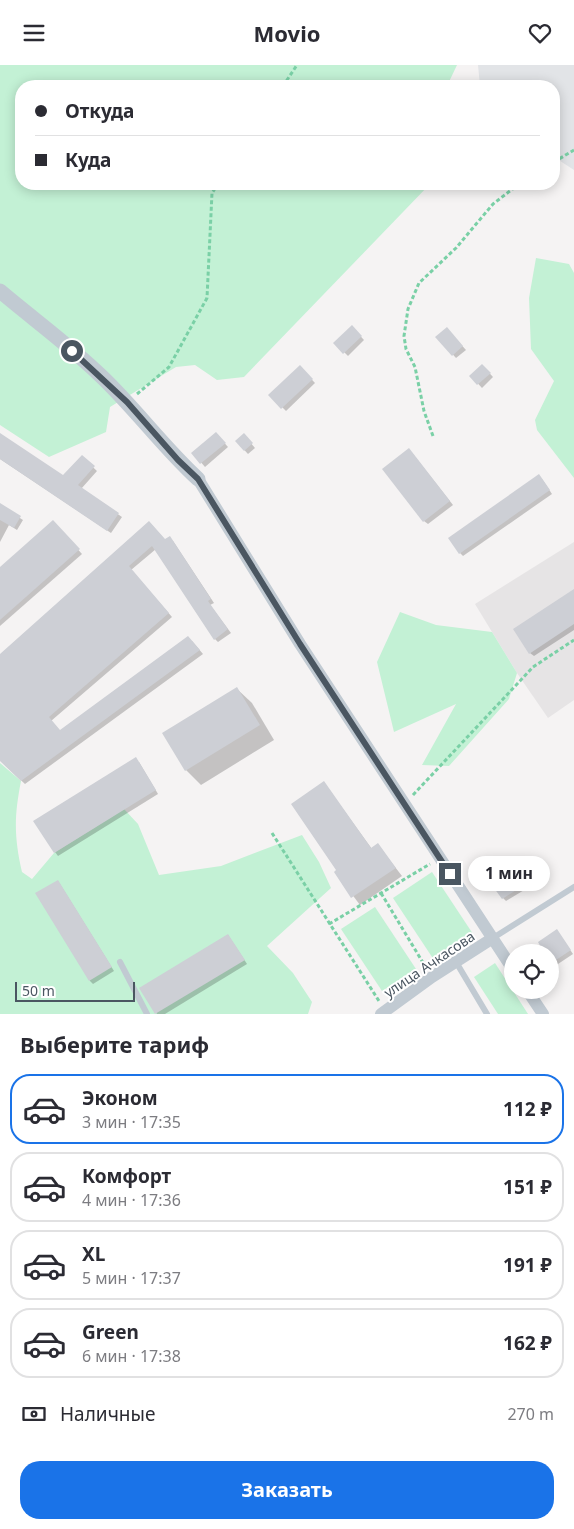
<!DOCTYPE html>
<html lang="ru">
<head>
<meta charset="utf-8">
<style>
  :root { --surface:#fff; --page:#f7f7f7; --text:#2b2b33; --muted:#7c7c81; --line:#e1e1e2; --accent:#1a73e8 }
  body { margin:0; font-family:"Noto Sans",sans-serif; background:var(--page); color:var(--text); height:100vh; display:flex; flex-direction:column; font-size:19px; white-space:nowrap }
  * { box-sizing:border-box; margin:0 }
  p { font-size:16px; color:var(--muted) }
  .icon { flex:none; width:28px; height:28px; fill:none; stroke:currentColor; stroke-width:2; stroke-linecap:round; stroke-linejoin:round }
  .map { position:relative; height:949px; overflow:hidden }
  .panel { display:flex; flex-direction:column; background:var(--surface); flex:1 }
  .panel>* { flex:none }
  .top-card { position:absolute; left:15px; top:15px; width:545px; height:110px; border-radius:20px; box-shadow:0 2px 12px #0003; display:grid; align-content:center; height:110px; padding:0 20px; background:var(--surface) }
  .tools { position:absolute; left:504px; top:879px; display:grid; gap:10px }
  .tools a { display:grid; place-items:center; width:55px; height:55px; border-radius:50%; background:var(--surface); box-shadow:0 2px 12px #0003; font-size:25px }
  .scale { position:absolute; left:15px; bottom:12px; width:120px; box-sizing:border-box; padding-left:5px; border:2px solid #4a5661; border-top:0; font-size:14px; line-height:18px; white-space:nowrap; color:#4a5661; -webkit-text-stroke:4px #fff; paint-order:stroke }
  .end { position:absolute; width:22px; height:22px; margin:-11px; border:6px solid #4a5661; background:#fff; box-shadow:0 0 0 2px #fff }
  .from { border-radius:50% }
  .bubble { position:absolute; height:35px; border-radius:18px; background:var(--surface); box-shadow:0 2px 12px #0003; font-size:16px; font-weight:700; line-height:35px; text-align:center }
  .top-card b { display:flex; align-items:center; gap:18px; height:48px; font-size:19px }
  .top-card b+b { border-top:1px solid var(--line) }
  .top-card i { width:12px; height:12px; background:var(--text) }
  ul { padding:0; list-style:none }
  li { display:flex; align-items:center; gap:15px; height:70px; margin:0 10px 8px; padding:0 10px; border:2px solid var(--line); border-radius:20px }
  li div { flex:1 }
  li b { display:block; font-size:19px }
  li em { font-style:normal; font-weight:700 }
  li.on { border-color:var(--accent) }
  li>.icon { width:45px; height:45px; stroke-width:1.5 }
  h2 { padding:0 20px; font-size:22px; line-height:60px }
  .pay { display:flex; align-items:center; gap:12px; height:55px; padding:0 20px; font-size:19px }
  .pay p { margin-inline-start:auto }
  .action { display:flex; gap:10px; margin-top:auto; padding:10px 20px }
  .action a { flex:1; height:58px; border-radius:20px; background:var(--accent); color:#fff; font-size:20px; font-weight:700; line-height:58px; text-align:center }
  header { display:flex; justify-content:space-between; align-items:center; height:65px; padding:0 20px; background:var(--surface); font-size:22px; font-weight:700 }
  .map>svg:first-child { display:block }
  .education { fill:#e6e4e5 }
  .airport { fill:#e2e4e7 }
  .green { fill:#c3f1d5 }
  .shadow { fill:#0003 }
  .building { fill:#cdcfd5 }
  .lines { fill:none; stroke-linecap:round; stroke-linejoin:round }
  .path { stroke:#7ad0a6; stroke-width:3; stroke-dasharray:4 2.5; stroke-linecap:butt }
  .service { stroke:#c1cad2; stroke-width:6 }
  .minor { stroke:#c1cad2; stroke-width:12 }
  .tertiary { stroke:#c1cad2; stroke-width:15 }
  .route { stroke:#4a5661; stroke-width:6 }
  .labels { text-anchor:middle; dominant-baseline:central; stroke-width:4; stroke-linejoin:round; paint-order:stroke }
  .street-label { font-size:14px; fill:#4a5661; stroke:#fff }
</style>
</head>
<body>
<header><svg class="icon" aria-label="menu" viewBox="0 0 24 24"><path d="M4 6h16M4 12h16M4 18h16"/></svg>Movio<svg class="icon" aria-label="heart" viewBox="0 0 24 24"><path d="M12 20l-8-8c-3-5 5-10 8-4 3-6 11-1 8 4z"/></svg></header>
<div class="map">
<svg width="574" height="949" viewBox="0 0 574 949">
  <rect width="100%" height="100%" fill="#f5f3f3"/>
  <!-- education -->
  <path class="education" d="M 574,477 L 574,635 L 548,653 L 517,608 L 475,539 Z"/>
  <!-- airport -->
  <path class="airport" d="M 478,0 L 574,0 L 574,105 L 554,92 L 554,21 L 480,21 Z"/>
  <!-- green -->
  <g class="green">
    <path d="M 0,0 L 457,0 L 447,21 L 21,21 L 21,119 L 430,119 L 244,312 L 217,315 L 195,300 L 176,302 L 110,342 L 106,367 L 49,392 L 0,360 Z"/>
    <path d="M 536,193 L 569,199 L 574,208 L 574,413 L 537,365 L 535,355 L 554,316 L 531,284 L 529,233 Z"/>
    <path d="M 400,547 L 436,560 L 492,567 L 517,608 L 509,634 L 449,701 L 422,700 L 456,639 L 394,667 L 377,597 Z"/>
    <path d="M 0,698 L 21,716 C 14,752 14,772 22,807 L 32,814 L 54,788 L 124,744 L 138,759 L 159,810 L 221,801 L 302,770 L 319,797 L 331,823 L 267,881 L 293,908 L 312,937 L 308,949 L 0,949 Z"/>
    <path d="M 432,807 L 473,869 L 434,895 L 393,833 Z"/>
    <path d="M 375,842 L 416,904 L 382,926 L 341,864 Z"/>
    <path d="M 495,898 L 528,949 L 498,949 L 474,912 Z"/>
  </g>
  <!-- shadow -->
  <g class="shadow">
    <path d="M 352,262 L 364,275 L 348,291 L 335,278 Z"/>
    <path d="M 447,264 L 466,285 L 456,293 L 437,272 Z"/>
    <path d="M 482,300 L 493,312 L 482,323 L 471,311 Z"/>
    <path d="M 300,302 L 315,318 L 286,346 L 270,330 Z"/>
    <path d="M 0,369 L 64,412 L 82,392 L 97,406 L 81,424 L 122,452 L 111,468 L 0,394 Z"/>
    <path d="M 244,370 L 255,383 L 248,389 L 236,376 Z"/>
    <path d="M 219,372 L 228,382 L 205,402 L 193,388 Z"/>
    <path d="M 412,388 L 453,440 L 428,459 L 424,456 Z"/>
    <path d="M 542,414 L 552,429 L 463,491 L 460,488 Z"/>
    <path d="M 0,440 L 23,455 L 17,465 L 9,460 L 0,477 Z"/>
    <path d="M 53,457 L 82,489 L 0,561 L 0,504 Z"/>
    <path d="M 149,457 L 165,475 L 173,476 L 214,538 L 210,540 L 231,568 L 218,577 L 215,574 L 156,484 L 131,505 L 172,552 L 51,656 L 60,667 L 192,576 L 203,589 L 25,719 L 0,695 L 0,590 Z"/>
    <path d="M 574,525 L 574,565 L 534,591 L 530,588 Z"/>
    <path d="M 237,624 L 252,638 L 274,675 L 201,720 L 186,705 Z"/>
    <path d="M 139,697 L 158,729 L 58,791 L 55,787 Z"/>
    <path d="M 324,718 L 372,784 L 378,780 L 402,811 L 360,840 L 336,808 L 338,806 Z"/>
    <path d="M 516,800 L 531,821 L 506,836 L 503,833 L 503,819 Z"/>
    <path d="M 58,816 L 114,906 L 93,919 L 90,916 Z"/>
    <path d="M 557,866 L 573,889 L 555,901 L 550,894 Z"/>
    <path d="M 228,870 L 247,899 L 165,949 L 157,949 L 141,923 Z"/>
  </g>
  <!-- building -->
  <g class="building">
    <path d="M 352,260 L 362,271 L 343,289 L 333,278 Z"/>
    <path d="M 447,262 L 463,281 L 452,291 L 435,272 Z"/>
    <path d="M 482,299 L 491,308 L 477,320 L 469,311 Z"/>
    <path d="M 300,300 L 313,314 L 281,344 L 268,330 Z"/>
    <path d="M 216,367 L 226,378 L 200,399 L 191,388 Z"/>
    <path d="M 0,368 L 63,410 L 82,390 L 95,401 L 78,420 L 119,448 L 107,466 L 0,394 Z"/>
    <path d="M 244,368 L 253,378 L 244,386 L 235,376 Z"/>
    <path d="M 409,383 L 450,436 L 423,457 L 382,404 Z"/>
    <path d="M 539,409 L 550,425 L 459,489 L 448,473 Z"/>
    <path d="M 0,438 L 21,451 L 14,463 L 0,455 Z"/>
    <path d="M 53,455 L 80,484 L 0,555 L 0,502 Z"/>
    <path d="M 149,456 L 165,474 L 170,471 L 211,534 L 208,536 L 228,564 L 214,575 L 152,481 L 129,501 L 169,548 L 49,652 L 60,665 L 188,571 L 200,585 L 21,716 L 0,696 L 0,589 Z"/>
    <path d="M 574,524 L 574,559 L 529,589 L 513,564 Z"/>
    <path d="M 237,622 L 260,660 L 185,706 L 162,668 Z"/>
    <path d="M 136,692 L 156,725 L 54,788 L 33,756 Z"/>
    <path d="M 324,716 L 371,783 L 378,778 L 396,803 L 351,833 L 334,807 L 336,805 L 291,739 Z"/>
    <path d="M 513,795 L 529,817 L 502,834 L 494,823 L 501,819 L 494,809 Z"/>
    <path d="M 58,815 L 112,902 L 89,916 L 35,828 Z"/>
    <path d="M 557,864 L 571,885 L 550,899 L 550,888 L 544,888 L 538,877 Z"/>
    <path d="M 228,869 L 245,895 L 155,949 L 139,923 Z"/>
  </g>
  <g class="lines">
    <!-- path -->
    <g class="path">
      <path d="M 283,21 L 297,0"/>
      <path d="M 554,97 L 574,85"/>
      <path d="M 137,329 L 169,302 L 207,233 L 212,128 L 218,119"/>
      <path d="M 433,371 L 424,346 L 415,302 L 406,284 L 404,271 L 408,244 L 419,218 L 456,183 L 493,139 L 519,119"/>
      <path d="M 413,730 L 533,602 L 574,575"/>
      <path d="M 272,768 L 379,936"/>
      <path d="M 381,828 L 425,901"/>
      <path d="M 329,859 L 430,799"/>
    </g>
    <!-- service -->
    <g class="service">
      <path d="M 493,873 L 574,822"/>
      <path d="M 120,897 L 147,949"/>
      <path d="M 456,897 L 487,949"/>
    </g>
    <!-- minor -->
    <g class="minor">
      <path d="M 198,414 L 300,579 L 512,903"/>
      <path d="M 527,925 L 543,949"/>
      <path d="M 381,949 L 432,912 L 493,873"/>
    </g>
    <!-- tertiary -->
    <path class="tertiary" d="M 0,226 C 33,254 69,280 100,310 C 135,343 163,382 198,414"/>
  </g>
  <g class="lines">
    <!-- route -->
    <path class="route" d="M 72,286 L 127,337 L 178,395 L 198,414 L 300,579 L 450,809"/>
  </g>
  <g class="labels">
    <!-- street labels -->
    <g class="street-label">
      <text transform="translate(429 899) rotate(-34)">улица Ачкасова</text>
    </g>
  </g>
</svg>
<div class="tools">
<a><svg class="icon" aria-label="locate" viewBox="0 0 24 24"><circle cx="12" cy="12" r="6"/><path d="M12 2v4M12 18v4M2 12h4M18 12h4"/></svg></a>
</div>
<div class="scale">50 m</div>
<i class="end from" style="left:72px;top:286px"></i>
<i class="end" style="left:450px;top:809px"></i>
<div class="bubble" style="left:468px;top:791px;width:82px">1 мин</div>
<div class="top-card">
<b><i class="from"></i>Откуда</b>
<b><i></i>Куда</b>
</div>
</div>
<section class="panel">
<h2>Выберите тариф</h2>
<ul>
<li class="on"><svg class="icon" aria-label="car" viewBox="0 0 24 24"><path d="M5 17H2v-5l4-1 3-4h7l3 4 3 1v5h-3M9 17h6M6 11h13"/><circle cx="7" cy="17" r="2"/><circle cx="17" cy="17" r="2"/></svg><div><b>Эконом</b><p>3 мин · 17:35</p></div><em>112 ₽</em></li>
<li><svg class="icon" aria-label="car" viewBox="0 0 24 24"><path d="M5 17H2v-5l4-1 3-4h7l3 4 3 1v5h-3M9 17h6M6 11h13"/><circle cx="7" cy="17" r="2"/><circle cx="17" cy="17" r="2"/></svg><div><b>Комфорт</b><p>4 мин · 17:36</p></div><em>151 ₽</em></li>
<li><svg class="icon" aria-label="car" viewBox="0 0 24 24"><path d="M5 17H2v-5l4-1 3-4h7l3 4 3 1v5h-3M9 17h6M6 11h13"/><circle cx="7" cy="17" r="2"/><circle cx="17" cy="17" r="2"/></svg><div><b>XL</b><p>5 мин · 17:37</p></div><em>191 ₽</em></li>
<li><svg class="icon" aria-label="car" viewBox="0 0 24 24"><path d="M5 17H2v-5l4-1 3-4h7l3 4 3 1v5h-3M9 17h6M6 11h13"/><circle cx="7" cy="17" r="2"/><circle cx="17" cy="17" r="2"/></svg><div><b>Green</b><p>6 мин · 17:38</p></div><em>162 ₽</em></li>
</ul>
<div class="pay"><svg class="icon" aria-label="cash" viewBox="0 0 24 24"><path d="M3 7h18v10H3z"/><circle cx="12" cy="12" r="2"/></svg>Наличные<p>270 m</p></div>
<div class="action"><a>Заказать</a></div>
</section>
</body>
</html>
